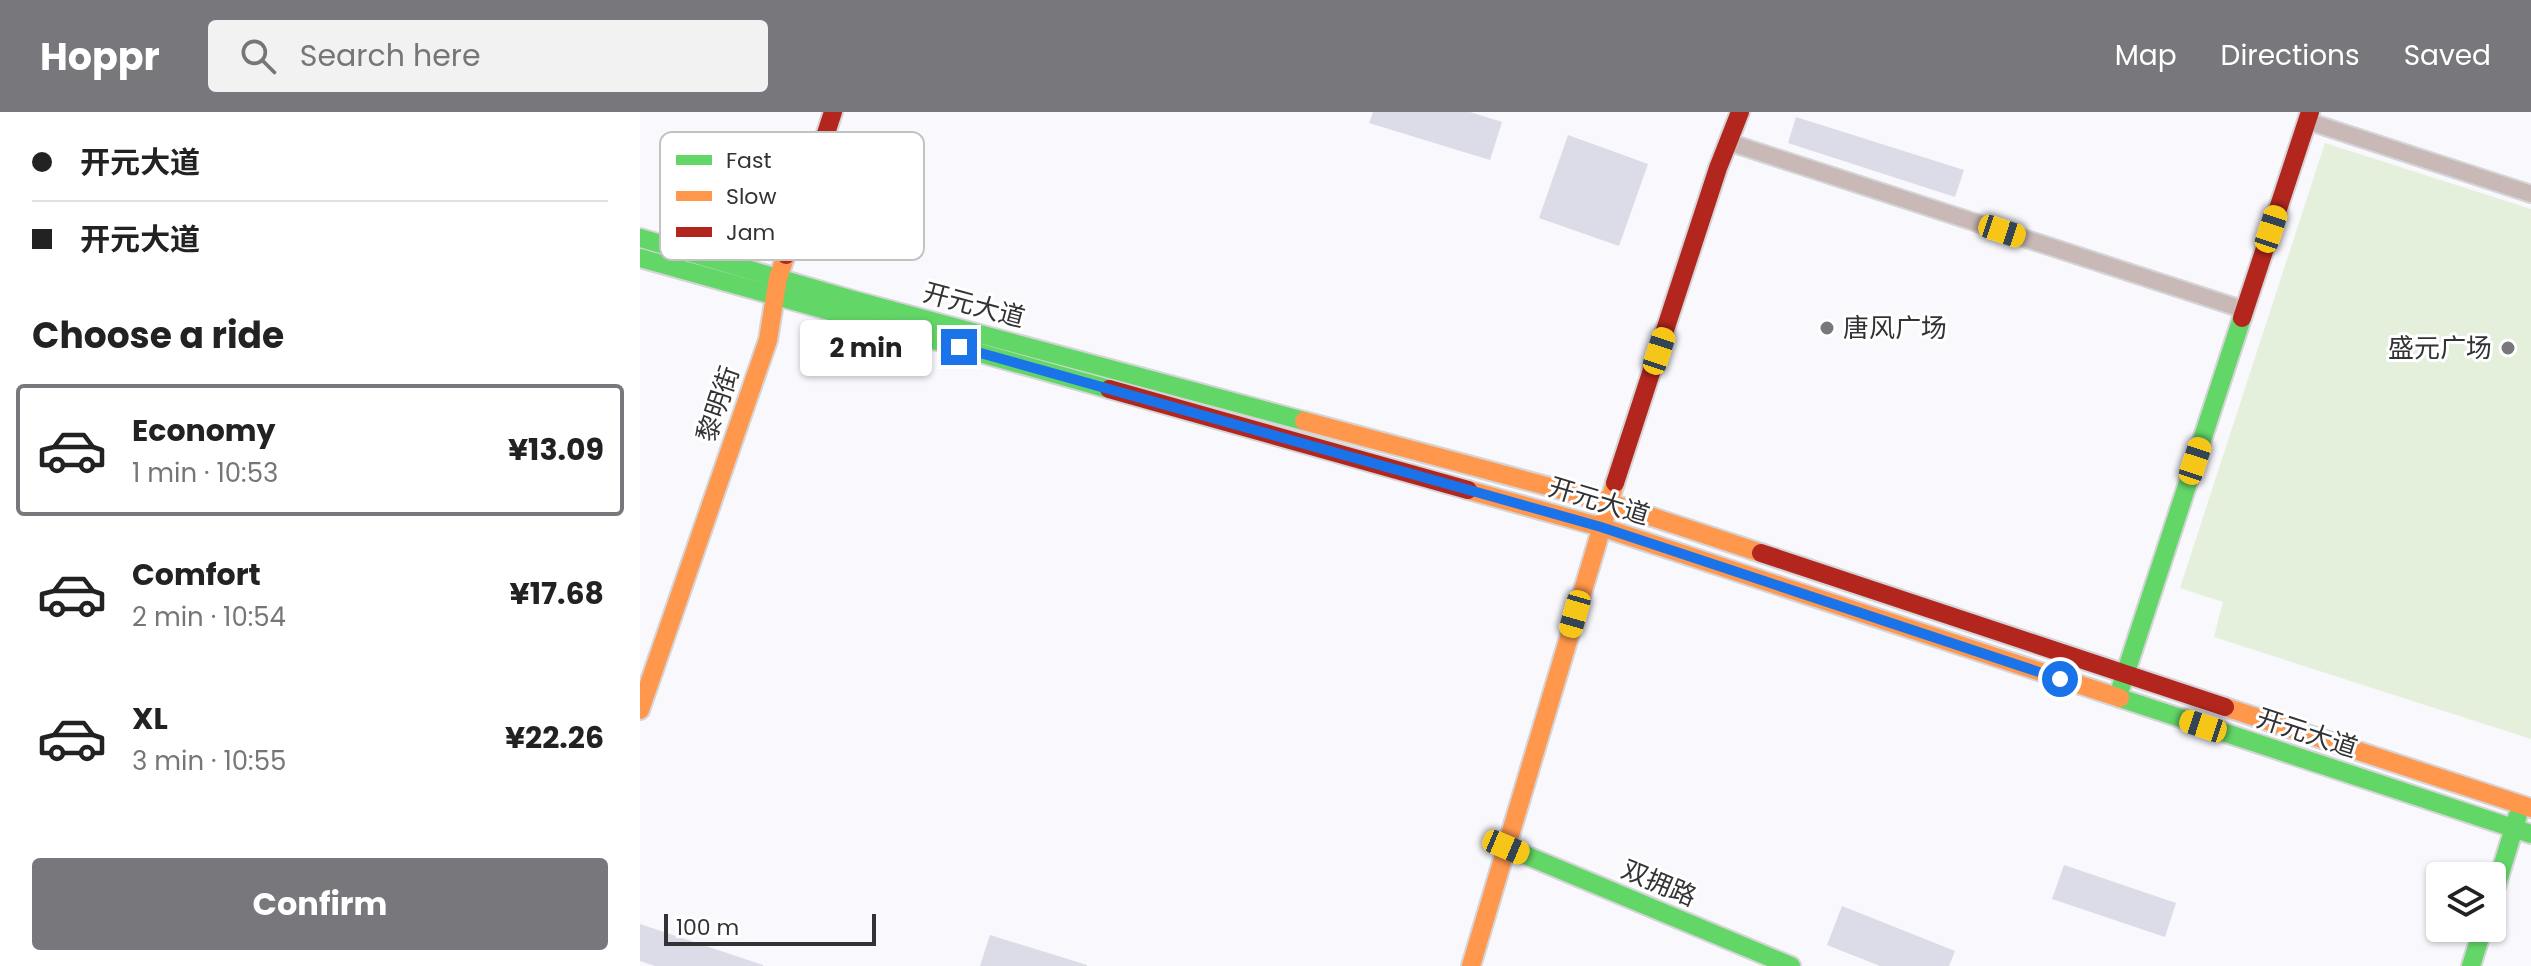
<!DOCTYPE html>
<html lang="en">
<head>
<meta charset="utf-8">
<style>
  :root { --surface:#fff; --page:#f2f2f2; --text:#222; --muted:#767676; --line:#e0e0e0; --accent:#78787c }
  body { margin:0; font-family:Poppins,"Noto Sans SC",sans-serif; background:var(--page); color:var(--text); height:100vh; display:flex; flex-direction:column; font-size:30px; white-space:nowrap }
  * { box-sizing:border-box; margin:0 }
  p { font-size:26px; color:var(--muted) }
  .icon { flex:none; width:44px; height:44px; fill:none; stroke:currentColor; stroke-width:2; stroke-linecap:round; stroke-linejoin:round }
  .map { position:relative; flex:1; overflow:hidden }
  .sheet { display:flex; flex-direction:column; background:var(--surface); width:640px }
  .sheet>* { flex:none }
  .guide { display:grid; align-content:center; height:176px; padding:0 32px; background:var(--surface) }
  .controls { position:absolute; left:1786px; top:750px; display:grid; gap:16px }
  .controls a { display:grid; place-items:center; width:80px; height:80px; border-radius:8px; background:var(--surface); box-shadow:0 2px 6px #0004; font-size:40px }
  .scale { position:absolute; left:24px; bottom:20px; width:212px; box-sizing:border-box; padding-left:8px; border:4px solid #333336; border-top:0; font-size:22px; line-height:28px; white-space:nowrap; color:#333336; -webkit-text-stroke:6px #fff; paint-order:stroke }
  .end { position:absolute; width:36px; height:36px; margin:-18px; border:10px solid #1a73e8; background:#fff; box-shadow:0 0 0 4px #fff }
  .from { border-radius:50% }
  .bubble { position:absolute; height:56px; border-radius:8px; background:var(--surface); box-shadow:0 2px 6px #0004; font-size:26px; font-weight:700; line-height:56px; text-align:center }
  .car { position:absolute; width:24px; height:48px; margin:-24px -12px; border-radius:10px; box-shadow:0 0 6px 2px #0007; background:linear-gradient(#f5c518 24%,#345 0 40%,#f5c518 0 76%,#345 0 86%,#f5c518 0) }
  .guide b { display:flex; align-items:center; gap:28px; height:76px; font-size:30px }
  .guide b+b { border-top:2px solid var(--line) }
  .guide i { width:20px; height:20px; background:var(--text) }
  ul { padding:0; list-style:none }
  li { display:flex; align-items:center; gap:24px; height:132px; margin:0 16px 12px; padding:0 16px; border:4px solid transparent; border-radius:8px }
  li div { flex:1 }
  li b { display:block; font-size:30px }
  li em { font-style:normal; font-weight:700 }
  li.active { border-color:var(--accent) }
  li>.icon { width:72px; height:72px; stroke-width:1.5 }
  h2 { padding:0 32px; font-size:36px; line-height:96px }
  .button { display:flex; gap:16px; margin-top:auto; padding:16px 32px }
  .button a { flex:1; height:92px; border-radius:8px; background:var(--accent); color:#fff; font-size:32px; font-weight:700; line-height:92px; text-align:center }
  header { display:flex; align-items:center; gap:48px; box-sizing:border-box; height:112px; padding:0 40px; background:var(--accent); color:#fff }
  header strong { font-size:38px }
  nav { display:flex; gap:44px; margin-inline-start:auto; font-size:28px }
  .search { width:560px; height:72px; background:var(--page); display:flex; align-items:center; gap:20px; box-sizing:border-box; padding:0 28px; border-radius:8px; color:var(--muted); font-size:30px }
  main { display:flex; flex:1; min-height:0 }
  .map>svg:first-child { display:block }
  .green { fill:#e4f0db }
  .building { fill:#dcdbe8 }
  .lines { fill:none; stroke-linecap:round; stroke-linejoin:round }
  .street-casing { stroke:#d5d5d8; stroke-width:20 }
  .fast-casing { stroke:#d5d5d8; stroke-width:22 }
  .slow-casing { stroke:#d5d5d8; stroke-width:22 }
  .jam-casing { stroke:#d5d5d8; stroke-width:22 }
  .street { stroke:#c8b8b6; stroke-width:16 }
  .fast { stroke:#63d668; stroke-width:18 }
  .slow { stroke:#ff974d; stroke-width:18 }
  .jam { stroke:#b3261e; stroke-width:18 }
  .route { stroke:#1a73e8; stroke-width:10 }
  .poi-dot { fill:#78787c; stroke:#fff; stroke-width:3 }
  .labels { text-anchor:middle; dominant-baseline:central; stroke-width:6; stroke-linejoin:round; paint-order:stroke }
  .street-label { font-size:26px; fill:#333336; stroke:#fff }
  .poi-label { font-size:26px; fill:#333336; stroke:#fff; text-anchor:start }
  .key { fill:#fff; stroke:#c2c2c3; stroke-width:2 }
  .key-label { font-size:22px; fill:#333336 }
</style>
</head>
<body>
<header>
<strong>Hoppr</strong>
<div class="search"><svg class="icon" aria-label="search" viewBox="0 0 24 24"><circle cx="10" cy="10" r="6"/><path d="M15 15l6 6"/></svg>Search here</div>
<nav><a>Map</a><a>Directions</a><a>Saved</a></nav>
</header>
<main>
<section class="sheet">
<div class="guide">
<b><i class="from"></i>开元大道</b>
<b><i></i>开元大道</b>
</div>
<h2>Choose a ride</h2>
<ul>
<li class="active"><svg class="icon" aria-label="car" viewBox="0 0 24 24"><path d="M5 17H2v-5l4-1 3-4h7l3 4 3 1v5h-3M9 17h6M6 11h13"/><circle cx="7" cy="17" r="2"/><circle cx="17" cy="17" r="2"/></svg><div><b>Economy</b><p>1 min · 10:53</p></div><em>¥13.09</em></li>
<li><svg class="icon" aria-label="car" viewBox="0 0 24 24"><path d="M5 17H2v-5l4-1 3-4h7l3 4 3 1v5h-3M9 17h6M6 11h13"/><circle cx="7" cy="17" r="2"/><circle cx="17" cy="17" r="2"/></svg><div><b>Comfort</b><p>2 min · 10:54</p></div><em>¥17.68</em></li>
<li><svg class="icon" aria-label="car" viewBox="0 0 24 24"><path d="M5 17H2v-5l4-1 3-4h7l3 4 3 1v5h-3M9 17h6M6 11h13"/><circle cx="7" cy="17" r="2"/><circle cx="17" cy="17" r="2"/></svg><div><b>XL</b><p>3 min · 10:55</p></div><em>¥22.26</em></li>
</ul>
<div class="button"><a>Confirm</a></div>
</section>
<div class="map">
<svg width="1891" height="854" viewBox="0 0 1891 854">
  <rect width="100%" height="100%" fill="#f8f8fd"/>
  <!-- green -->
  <path class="green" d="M 1685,31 L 1891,97 L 1891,627 L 1574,525 L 1583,490 L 1540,476 Z"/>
  <!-- building -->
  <g class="building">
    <path d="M 733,0 L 830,0 L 862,10 L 850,48 L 729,11 Z"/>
    <path d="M 1156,5 L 1324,58 L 1315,85 L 1148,31 Z"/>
    <path d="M 928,23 L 1008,52 L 979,134 L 899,106 Z"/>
    <path d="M 1424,753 L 1536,791 L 1525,825 L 1412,787 Z"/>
    <path d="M 1202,794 L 1315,839 L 1309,854 L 1240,854 L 1187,833 Z"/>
    <path d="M 0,812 L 123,853 L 123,854 L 15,854 L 0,849 Z"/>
    <path d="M 350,823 L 447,853 L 447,854 L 340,854 Z"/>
  </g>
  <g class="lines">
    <!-- street casing -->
    <g class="street-casing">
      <g id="street">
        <path d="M 1667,9 L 1891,82"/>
        <path d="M 1088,30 L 1605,198"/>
      </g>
    </g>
    <!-- fast casing -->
    <g class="fast-casing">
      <g id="fast">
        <path d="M 0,126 L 213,188 L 664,309"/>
        <path d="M 0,146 L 469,277"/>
        <path d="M 1481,575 L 1602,206"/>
        <path d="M 1480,586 L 1891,722"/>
        <path d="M 866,735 L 1151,854"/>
        <path d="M 1852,788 L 1878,703"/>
        <path d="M 1831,854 L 1843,816"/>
      </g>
    </g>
    <!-- slow casing -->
    <g class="slow-casing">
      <g id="slow">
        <path d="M 664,309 L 970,391 L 1121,441"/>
        <path d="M 828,378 L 961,415 L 1480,586"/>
        <path d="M 1585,595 L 1891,696"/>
        <path d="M 0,598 L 128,228 L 138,166 L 146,143"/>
        <path d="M 831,854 L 975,371"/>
      </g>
    </g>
    <!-- jam casing -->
    <g class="jam-casing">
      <g id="jam">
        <path d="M 146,143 L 193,0"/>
        <path d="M 1602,206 L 1670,0"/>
        <path d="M 469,277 L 828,378"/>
        <path d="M 975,371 L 1078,56 L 1100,0"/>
        <path d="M 1121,441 L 1585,595"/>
      </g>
    </g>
    <!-- street -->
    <use href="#street" class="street"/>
    <!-- fast -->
    <use href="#fast" class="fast"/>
    <!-- slow -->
    <use href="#slow" class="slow"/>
    <!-- jam -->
    <use href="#jam" class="jam"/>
  </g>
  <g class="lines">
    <!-- route -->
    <path class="route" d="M 319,235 L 961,415 L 1420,567"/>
  </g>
  <!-- markers -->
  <g class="poi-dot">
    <circle cx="1187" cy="216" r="8"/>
    <circle cx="1868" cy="236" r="8"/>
  </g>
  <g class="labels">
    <!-- street labels -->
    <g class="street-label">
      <text transform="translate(334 193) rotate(15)">开元大道</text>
      <text transform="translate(78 292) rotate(-71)">黎明街</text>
      <text transform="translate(959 389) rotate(17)">开元大道</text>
      <text transform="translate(1667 621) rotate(18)">开元大道</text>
      <text transform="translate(1019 771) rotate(23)">双拥路</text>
    </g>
    <!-- poi labels -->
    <g class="poi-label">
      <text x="1203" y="216">唐风广场</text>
      <text x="1852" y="236" text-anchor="end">盛元广场</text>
    </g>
  </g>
  <!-- legend -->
  <rect x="20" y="20" width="264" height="128" rx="12" class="key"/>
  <rect x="36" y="43" width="36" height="10" fill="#63d668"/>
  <rect x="36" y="79" width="36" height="10" fill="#ff974d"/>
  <rect x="36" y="115" width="36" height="10" fill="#b3261e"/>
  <g class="key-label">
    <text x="86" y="56">Fast</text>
    <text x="86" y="92">Slow</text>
    <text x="86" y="128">Jam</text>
  </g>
</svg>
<div class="controls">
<a><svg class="icon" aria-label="layers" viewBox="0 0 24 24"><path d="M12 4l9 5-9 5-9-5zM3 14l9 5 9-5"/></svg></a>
</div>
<div class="scale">100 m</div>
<i class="end from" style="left:1420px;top:567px"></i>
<i class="end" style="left:319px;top:235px"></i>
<div class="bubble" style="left:160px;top:208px;width:132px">2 min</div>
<i class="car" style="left:1631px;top:117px;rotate:18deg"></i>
<i class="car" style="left:1362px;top:119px;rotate:108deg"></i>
<i class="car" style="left:1019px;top:239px;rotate:18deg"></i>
<i class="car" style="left:1555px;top:349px;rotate:18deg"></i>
<i class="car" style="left:935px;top:502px;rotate:196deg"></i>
<i class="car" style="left:1563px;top:614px;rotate:288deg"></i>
<i class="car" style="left:866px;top:735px;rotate:113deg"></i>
</div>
</main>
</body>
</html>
